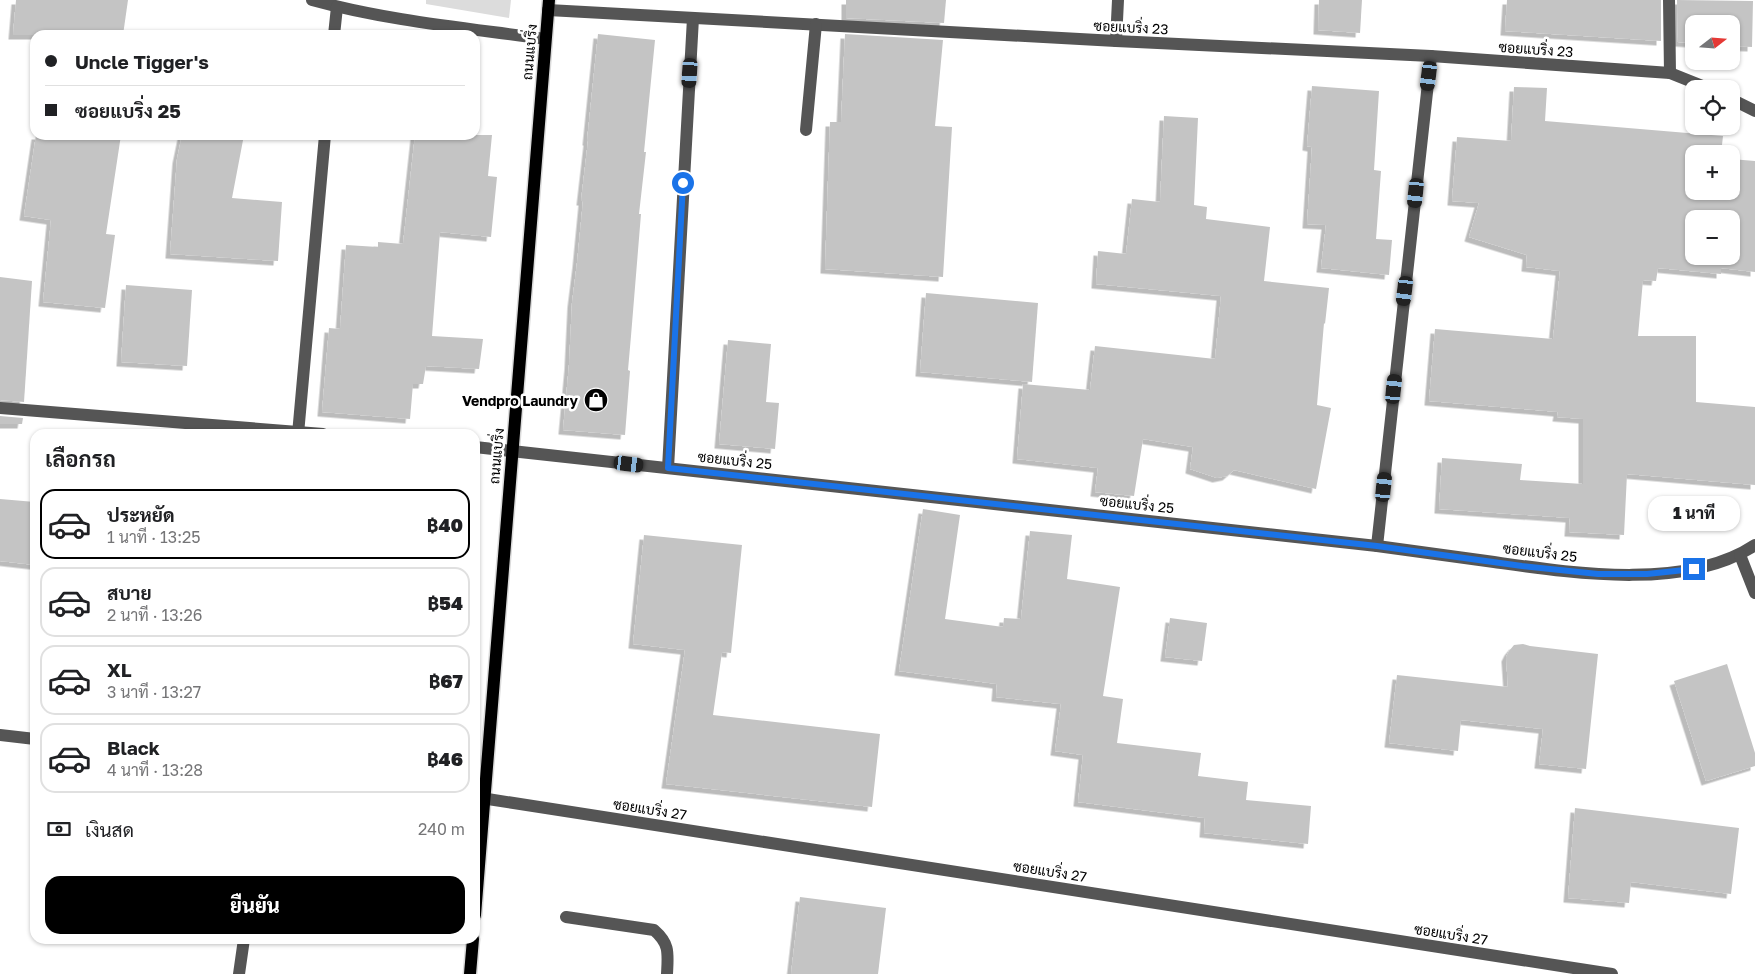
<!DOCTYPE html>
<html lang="th">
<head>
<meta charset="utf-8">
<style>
  :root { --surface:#fff; --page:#f2f2f2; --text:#202124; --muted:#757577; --line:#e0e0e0; --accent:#000 }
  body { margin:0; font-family:"Golos Text",Sarabun,sans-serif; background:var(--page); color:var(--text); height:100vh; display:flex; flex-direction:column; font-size:19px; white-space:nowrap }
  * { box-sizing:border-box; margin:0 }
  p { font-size:16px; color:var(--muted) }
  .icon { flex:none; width:28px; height:28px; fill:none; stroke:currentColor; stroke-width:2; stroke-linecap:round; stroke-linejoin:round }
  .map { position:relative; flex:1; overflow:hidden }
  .side { position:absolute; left:30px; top:429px; width:450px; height:515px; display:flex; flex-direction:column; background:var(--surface); border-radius:15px; box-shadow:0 1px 4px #0004 }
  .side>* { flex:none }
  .guide { position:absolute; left:30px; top:30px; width:450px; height:110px; border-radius:15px; box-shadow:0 1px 4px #0004; display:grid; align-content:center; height:110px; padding:0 15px; background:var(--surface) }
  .needle { width:32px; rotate:73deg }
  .buttons { position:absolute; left:1685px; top:15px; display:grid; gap:10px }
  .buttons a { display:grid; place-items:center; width:55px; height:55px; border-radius:10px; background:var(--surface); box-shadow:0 1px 4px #0004; font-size:25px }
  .end { position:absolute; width:22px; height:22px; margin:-11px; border:6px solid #1a73e8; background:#fff; box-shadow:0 0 0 2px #fff }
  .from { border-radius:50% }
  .bubble { position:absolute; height:35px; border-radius:15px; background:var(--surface); box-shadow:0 1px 4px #0004; font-size:16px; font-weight:800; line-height:35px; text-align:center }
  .car { position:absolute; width:15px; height:30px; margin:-15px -8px; border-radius:6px; box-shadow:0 0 4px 1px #0007; background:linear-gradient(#222 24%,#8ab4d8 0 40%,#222 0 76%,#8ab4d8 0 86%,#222 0) }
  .guide b { display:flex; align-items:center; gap:18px; height:48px; font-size:19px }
  .guide b+b { border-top:1px solid var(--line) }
  .guide i { width:12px; height:12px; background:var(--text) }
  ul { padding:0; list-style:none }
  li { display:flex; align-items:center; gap:15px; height:70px; margin:0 10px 8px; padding:0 5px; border:2px solid var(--line); border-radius:15px }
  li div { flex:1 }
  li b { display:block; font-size:19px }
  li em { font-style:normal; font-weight:800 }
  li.active { border-color:var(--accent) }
  li>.icon { width:45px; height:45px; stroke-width:1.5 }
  h2 { padding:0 15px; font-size:22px; line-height:60px }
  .pay { display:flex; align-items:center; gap:12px; height:55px; padding:0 15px; font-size:19px }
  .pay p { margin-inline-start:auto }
  .primary-button { display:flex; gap:10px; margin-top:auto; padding:10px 15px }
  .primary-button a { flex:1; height:58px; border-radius:15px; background:var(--accent); color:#fff; font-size:20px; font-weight:800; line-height:58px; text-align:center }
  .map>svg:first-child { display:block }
  .green { fill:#dcdcdc }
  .building { fill:#c4c4c4; fill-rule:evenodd; filter:url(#shadow) }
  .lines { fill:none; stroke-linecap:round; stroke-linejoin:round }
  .major-casing { stroke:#dbdbdb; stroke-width:15 }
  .minor { stroke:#555; stroke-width:12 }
  .major { stroke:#000; stroke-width:12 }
  .route { stroke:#1a73e8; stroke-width:6 }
  .labels { text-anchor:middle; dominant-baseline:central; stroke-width:5; stroke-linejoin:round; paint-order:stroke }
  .street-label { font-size:14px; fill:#000; stroke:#fff }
  .poi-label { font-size:14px; font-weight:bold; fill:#000; stroke:#fff; text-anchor:end }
</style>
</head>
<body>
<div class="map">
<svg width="1755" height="974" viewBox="0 0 1755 974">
  <defs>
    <filter id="shadow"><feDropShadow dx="-4.5" dy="4.5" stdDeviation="0" flood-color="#0004"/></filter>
  </defs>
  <rect width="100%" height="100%" fill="#fff"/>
  <!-- green -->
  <path class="green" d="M 426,0 L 511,0 L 509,18 L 426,4 Z"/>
  <!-- building -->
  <g class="building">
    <path d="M 16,0 L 128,0 L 123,35 L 13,35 Z"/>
    <path d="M 846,0 L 946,0 L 944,23 L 846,18 Z"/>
    <path d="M 1319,0 L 1362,0 L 1360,33 L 1318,30 Z"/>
    <path d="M 1507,0 L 1661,0 L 1661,41 L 1505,31 Z"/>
    <path d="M 1677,0 L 1753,1 L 1752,47 L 1731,46 L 1731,24 L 1694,24 L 1694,43 L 1678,42 Z"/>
    <path d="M 598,34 L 655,40 L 644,152 L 646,152 L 639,214 L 641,214 L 631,336 L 628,370 L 630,371 L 625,435 L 563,430 L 569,365 L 572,303 L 577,263 L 583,201 L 581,201 L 588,141 L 587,141 Z"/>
    <path d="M 845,34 L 943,40 L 935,126 L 952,127 L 943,277 L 825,269 L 830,122 L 841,122 Z"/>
    <path d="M 1312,86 L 1379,91 L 1374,170 L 1381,171 L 1376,239 L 1392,240 L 1389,275 L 1321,268 L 1326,225 L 1307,224 L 1312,147 L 1307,146 Z"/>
    <path d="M 1514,87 L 1547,88 L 1545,121 L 1723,136 L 1721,154 L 1694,154 L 1694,191 L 1731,191 L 1731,159 L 1755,161 L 1755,272 L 1721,268 L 1721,274 L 1658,268 L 1656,281 L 1643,280 L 1638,336 L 1696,336 L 1696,402 L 1755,407 L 1755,485 L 1627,474 L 1624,535 L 1569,532 L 1570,518 L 1439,509 L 1442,458 L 1522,464 L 1520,480 L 1583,484 L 1583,419 L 1557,417 L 1558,412 L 1429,401 L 1435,329 L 1553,339 L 1560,271 L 1526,267 L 1527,255 L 1469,237 L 1479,203 L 1452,201 L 1457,137 L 1511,141 ZM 1694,219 L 1731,219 L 1731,256 L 1694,256 Z"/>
    <path d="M 1164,116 L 1198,118 L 1194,205 L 1207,207 L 1206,219 L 1270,227 L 1264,281 L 1329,288 L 1325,324 L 1324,323 L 1317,405 L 1331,408 L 1316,489 L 1234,470 L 1227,476 L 1217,478 L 1190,469 L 1193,447 L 1143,439 L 1134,496 L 1095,492 L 1098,468 L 1017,459 L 1023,384 L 1090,390 L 1095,346 L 1215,359 L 1221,296 L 1096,284 L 1098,251 L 1126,254 L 1132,199 L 1160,202 Z"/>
    <path d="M 36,135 L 121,135 L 106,234 L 115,235 L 105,308 L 43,302 L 51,220 L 24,216 Z"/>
    <path d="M 182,135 L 244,135 L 232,198 L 282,202 L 278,261 L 170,254 L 177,159 Z"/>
    <path d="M 415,135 L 492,135 L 488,176 L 497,177 L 491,237 L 440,232 L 432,336 L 483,339 L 479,369 L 426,366 L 423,384 L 413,384 L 410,419 L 322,412 L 329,328 L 340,329 L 346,245 L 378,247 L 378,242 L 403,244 Z"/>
    <path d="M 0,277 L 32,281 L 24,402 L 0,400 Z"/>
    <path d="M 126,285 L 192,290 L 187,366 L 121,362 Z"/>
    <path d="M 926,293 L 1038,303 L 1032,382 L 920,372 Z"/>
    <path d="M 728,340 L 771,344 L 766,402 L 779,403 L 775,449 L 719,444 Z"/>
    <path d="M 0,416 L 23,418 L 22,424 L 0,424 Z"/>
    <path d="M 0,499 L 35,502 L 35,565 L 0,561 Z"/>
    <path d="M 923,509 L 960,515 L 945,619 L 1003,627 L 1004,618 L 1021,619 L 1030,531 L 1072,535 L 1067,579 L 1120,587 L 1103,696 L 1123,699 L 1117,743 L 1201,753 L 1198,776 L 1248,782 L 1246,800 L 1311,806 L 1308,844 L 1204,833 L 1205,818 L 1078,802 L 1083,755 L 1055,751 L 1061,704 L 996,697 L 997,684 L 899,671 Z"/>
    <path d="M 644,535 L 742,545 L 731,653 L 722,652 L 713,715 L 880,734 L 872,807 L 666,784 L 685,650 L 633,644 Z"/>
    <path d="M 1170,618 L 1207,623 L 1202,661 L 1165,657 Z"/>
    <path d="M 1523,644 L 1530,646 L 1598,654 L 1586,769 L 1539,764 L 1543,729 L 1461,720 L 1458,751 L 1389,743 L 1397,675 L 1508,687 L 1506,657 L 1509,651 L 1514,645 Z"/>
    <path d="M 1727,664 L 1755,753 L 1755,766 L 1706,781 L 1674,681 Z"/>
    <path d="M 1575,808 L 1739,828 L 1731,894 L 1631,882 L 1629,903 L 1568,898 Z"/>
    <path d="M 800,897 L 886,908 L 878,974 L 791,974 Z"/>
  </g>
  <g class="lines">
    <!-- major casing -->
    <g class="major-casing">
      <g id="major">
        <path d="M 475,915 L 549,0"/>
        <path d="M 470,974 L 473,939"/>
      </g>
    </g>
    <!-- minor -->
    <g class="minor">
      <path d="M 312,0 C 388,21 467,28 545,39"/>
      <path d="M 1669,0 L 1670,73"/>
      <path d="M 548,10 L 1116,41 L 1431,56 L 1670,73 L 1710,89"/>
      <path d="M 334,35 L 337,7"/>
      <path d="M 1116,41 L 1118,0"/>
      <path d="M 1731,99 L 1755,111"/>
      <path d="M 806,130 L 816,24"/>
      <path d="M 0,408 L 323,434"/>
      <path d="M 298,434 L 325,135"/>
      <path d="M 475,447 L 1377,546 C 1416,551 1455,557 1494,562 C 1572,573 1686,591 1755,545"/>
      <path d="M 668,468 L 693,18"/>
      <path d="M 1377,546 L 1431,56"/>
      <path d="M 1740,555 L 1755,593"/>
      <path d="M 0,735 L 35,739"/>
      <path d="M 475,797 L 1612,974"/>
      <path d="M 566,917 L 654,930 C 670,944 668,953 667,974"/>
      <path d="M 239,974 L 244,939"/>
    </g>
    <!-- major -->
    <use href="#major" class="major"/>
  </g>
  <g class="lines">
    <!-- route -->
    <path class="route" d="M 683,183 L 668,468 L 1377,546 L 1522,566 L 1598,574 L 1647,574 L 1694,569"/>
  </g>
  <!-- icons -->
  <defs>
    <g id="shop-disc" transform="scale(1.25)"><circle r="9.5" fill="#000" stroke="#fff"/><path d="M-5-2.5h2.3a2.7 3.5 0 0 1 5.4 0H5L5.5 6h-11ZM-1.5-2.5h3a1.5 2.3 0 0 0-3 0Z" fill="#fff"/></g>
  </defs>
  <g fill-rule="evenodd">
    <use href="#shop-disc" x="596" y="400"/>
  </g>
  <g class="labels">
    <!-- street labels -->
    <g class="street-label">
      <text transform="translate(1131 27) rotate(3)">ซอยแบริ่ง 23</text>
      <text transform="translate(1536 49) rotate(4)">ซอยแบริ่ง 23</text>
      <text transform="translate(529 52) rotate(-85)">ถนนแบริ่ง</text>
      <text transform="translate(496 456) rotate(-85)">ถนนแบริ่ง</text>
      <text transform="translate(735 460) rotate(6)">ซอยแบริ่ง 25</text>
      <text transform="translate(1137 504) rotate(6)">ซอยแบริ่ง 25</text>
      <text transform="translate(1540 552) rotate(7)">ซอยแบริ่ง 25</text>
      <text transform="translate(650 809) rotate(9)">ซอยแบริ่ง 27</text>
      <text transform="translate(1050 871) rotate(9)">ซอยแบริ่ง 27</text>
      <text transform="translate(1451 934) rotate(9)">ซอยแบริ่ง 27</text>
    </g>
    <!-- poi labels -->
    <g class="poi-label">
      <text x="578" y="400">Vendpro Laundry</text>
    </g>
  </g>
</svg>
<div class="buttons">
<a><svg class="needle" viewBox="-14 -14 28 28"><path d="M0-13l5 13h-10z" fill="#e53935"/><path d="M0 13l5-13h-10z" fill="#757577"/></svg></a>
<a><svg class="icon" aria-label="locate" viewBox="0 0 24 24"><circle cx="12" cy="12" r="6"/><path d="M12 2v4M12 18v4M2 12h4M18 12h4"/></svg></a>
<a>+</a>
<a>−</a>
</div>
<i class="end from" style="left:683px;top:183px"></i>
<i class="end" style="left:1694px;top:569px"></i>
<div class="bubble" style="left:1648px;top:496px;width:92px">1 นาที</div>
<i class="car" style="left:690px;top:73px;rotate:184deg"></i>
<i class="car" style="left:1429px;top:76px;rotate:187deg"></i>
<i class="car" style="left:1416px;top:193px;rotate:186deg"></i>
<i class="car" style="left:1405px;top:291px;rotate:187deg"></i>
<i class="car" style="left:1394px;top:389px;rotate:6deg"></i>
<i class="car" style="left:629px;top:464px;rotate:97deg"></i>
<i class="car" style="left:1384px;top:487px;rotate:6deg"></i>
<div class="guide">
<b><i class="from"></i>Uncle Tigger's</b>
<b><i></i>ซอยแบริ่ง 25</b>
</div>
<section class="side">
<h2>เลือกรถ</h2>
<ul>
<li class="active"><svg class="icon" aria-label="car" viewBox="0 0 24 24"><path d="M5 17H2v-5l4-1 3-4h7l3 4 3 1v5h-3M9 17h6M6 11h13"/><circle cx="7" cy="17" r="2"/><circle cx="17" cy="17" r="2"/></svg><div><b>ประหยัด</b><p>1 นาที · 13:25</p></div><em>฿40</em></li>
<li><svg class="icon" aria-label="car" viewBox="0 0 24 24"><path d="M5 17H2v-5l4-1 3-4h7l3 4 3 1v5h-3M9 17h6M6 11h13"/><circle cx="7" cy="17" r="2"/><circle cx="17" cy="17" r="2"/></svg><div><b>สบาย</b><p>2 นาที · 13:26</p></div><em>฿54</em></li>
<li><svg class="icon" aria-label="car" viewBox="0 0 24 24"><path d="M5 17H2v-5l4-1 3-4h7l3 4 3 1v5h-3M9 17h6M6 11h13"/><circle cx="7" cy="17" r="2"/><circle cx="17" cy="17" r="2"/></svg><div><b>XL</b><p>3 นาที · 13:27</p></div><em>฿67</em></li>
<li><svg class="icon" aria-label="car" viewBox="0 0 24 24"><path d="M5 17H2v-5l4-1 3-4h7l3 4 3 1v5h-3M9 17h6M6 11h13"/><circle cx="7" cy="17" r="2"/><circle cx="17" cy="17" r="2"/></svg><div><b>Black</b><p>4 นาที · 13:28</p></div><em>฿46</em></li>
</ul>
<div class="pay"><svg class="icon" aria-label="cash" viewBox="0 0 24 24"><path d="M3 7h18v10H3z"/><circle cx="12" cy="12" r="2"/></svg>เงินสด<p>240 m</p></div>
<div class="primary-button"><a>ยืนยัน</a></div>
</section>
</div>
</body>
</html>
